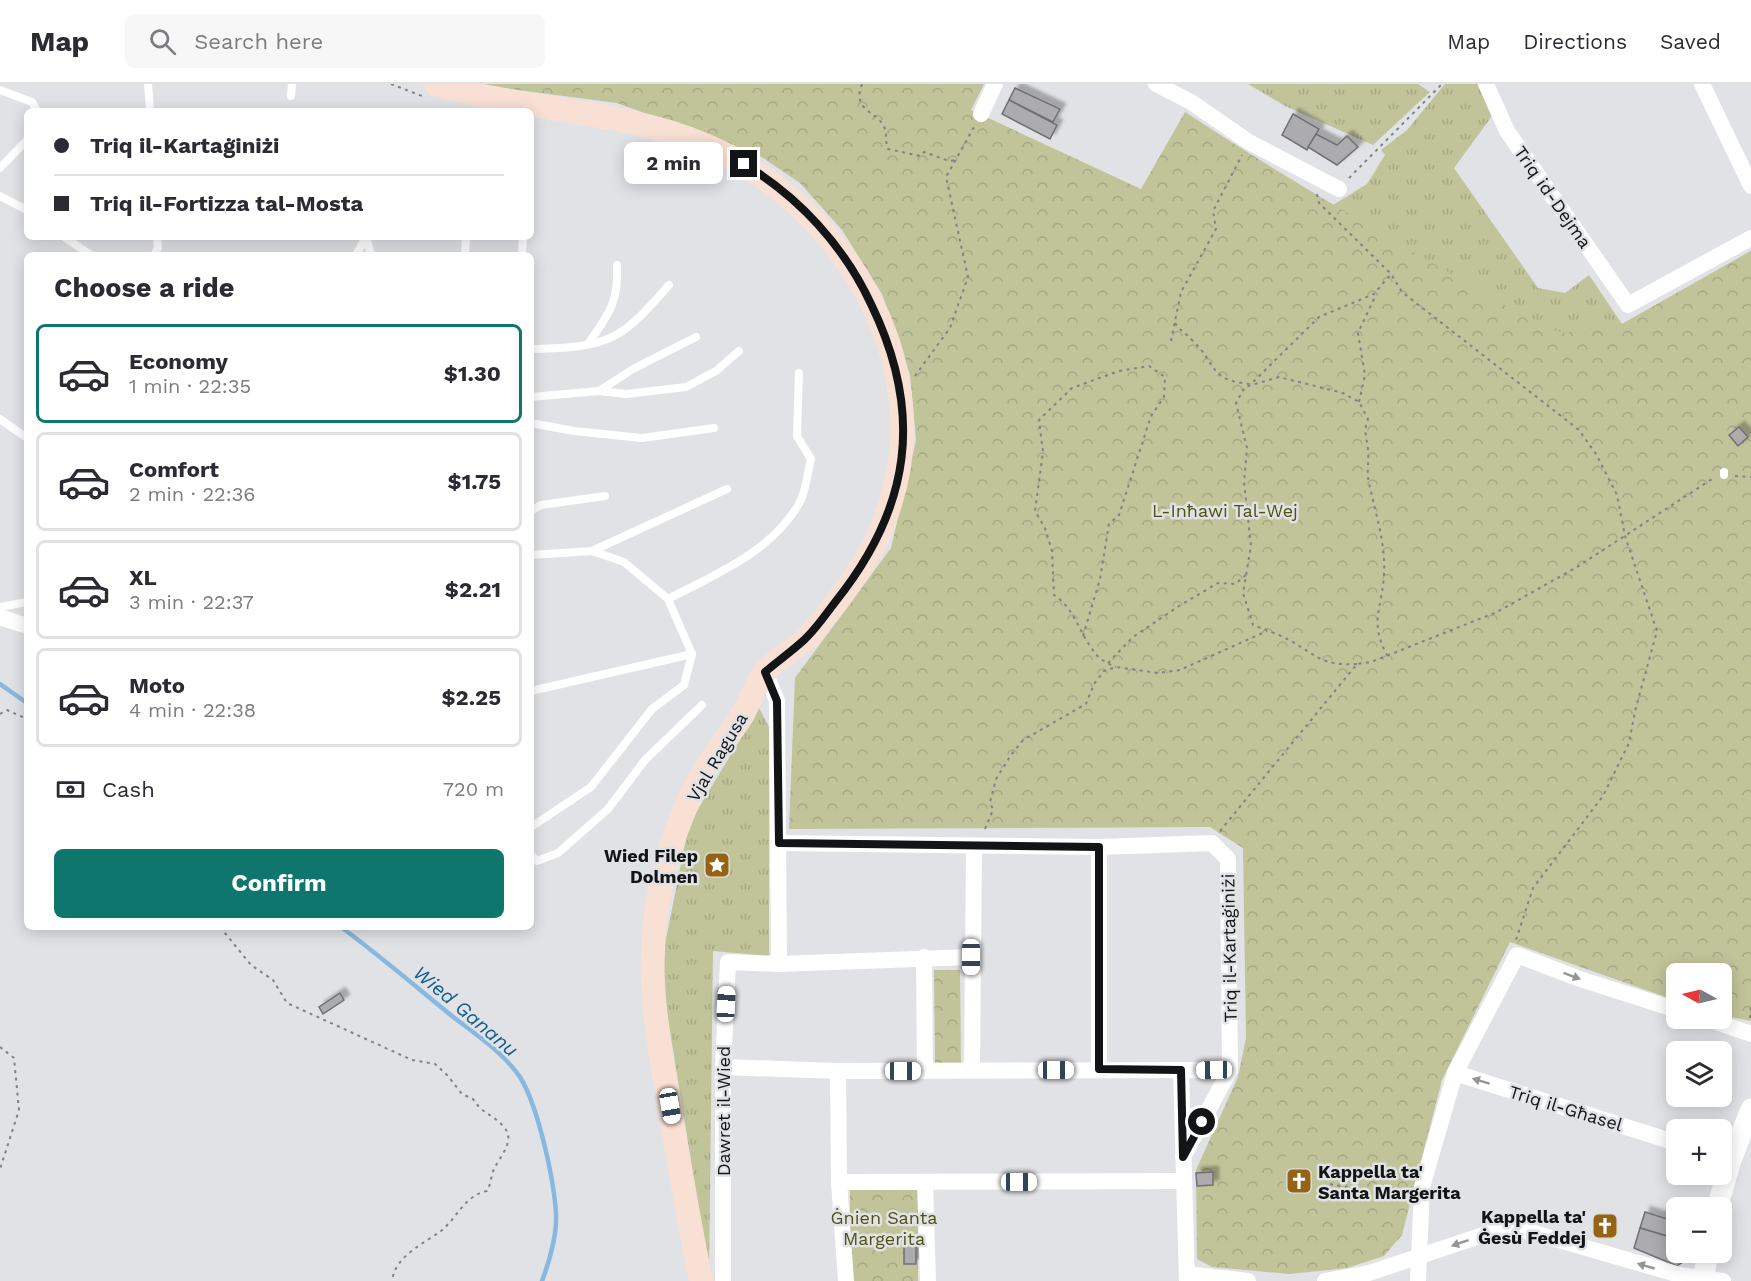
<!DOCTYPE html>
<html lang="en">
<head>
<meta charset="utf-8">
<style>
  :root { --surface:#fff; --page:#f7f7f7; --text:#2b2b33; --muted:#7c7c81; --line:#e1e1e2; --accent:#0f766e }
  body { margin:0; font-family:"Work Sans",sans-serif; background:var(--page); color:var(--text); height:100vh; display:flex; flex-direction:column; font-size:22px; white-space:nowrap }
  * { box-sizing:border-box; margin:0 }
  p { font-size:20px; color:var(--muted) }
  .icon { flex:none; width:33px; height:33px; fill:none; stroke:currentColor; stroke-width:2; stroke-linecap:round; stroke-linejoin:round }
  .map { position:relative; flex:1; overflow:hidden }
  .sheet { position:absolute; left:24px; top:168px; width:510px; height:678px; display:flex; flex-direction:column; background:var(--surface); border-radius:9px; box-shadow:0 3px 15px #0003 }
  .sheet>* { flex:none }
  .top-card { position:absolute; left:24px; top:24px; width:510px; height:132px; border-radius:9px; box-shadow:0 3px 15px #0003; display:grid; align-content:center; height:132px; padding:0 30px; background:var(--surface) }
  .needle { width:39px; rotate:278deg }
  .tools { position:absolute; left:1666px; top:879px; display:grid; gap:12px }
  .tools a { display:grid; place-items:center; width:66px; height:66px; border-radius:9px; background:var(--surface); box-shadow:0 3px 15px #0003; font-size:30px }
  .end { position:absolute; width:27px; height:27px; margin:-14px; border:8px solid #131415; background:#fff; box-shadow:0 0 0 3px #fff }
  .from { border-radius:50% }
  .bubble { position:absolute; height:42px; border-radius:9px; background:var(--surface); box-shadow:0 3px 15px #0003; font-size:20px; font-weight:700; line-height:42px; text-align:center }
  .car { position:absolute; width:18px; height:36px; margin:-18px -9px; border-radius:8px; box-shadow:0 0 4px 2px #0007; background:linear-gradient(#fff 24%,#345 0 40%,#fff 0 76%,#345 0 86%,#fff 0) }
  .top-card b { display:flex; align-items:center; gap:21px; height:57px; font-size:22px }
  .top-card b+b { border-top:2px solid var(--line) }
  .top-card i { width:15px; height:15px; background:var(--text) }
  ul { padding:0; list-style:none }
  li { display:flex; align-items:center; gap:18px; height:99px; margin:0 12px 9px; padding:0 18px; border:3px solid var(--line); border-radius:9px }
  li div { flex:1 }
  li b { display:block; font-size:22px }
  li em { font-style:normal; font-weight:700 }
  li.current { border-color:var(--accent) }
  li>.icon { width:54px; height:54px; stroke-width:1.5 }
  h2 { padding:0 30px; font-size:27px; line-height:72px }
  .pay { display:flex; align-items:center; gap:15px; height:66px; padding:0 30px; font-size:22px }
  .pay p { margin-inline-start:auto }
  .primary-button { display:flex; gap:12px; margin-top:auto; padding:12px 30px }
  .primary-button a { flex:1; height:69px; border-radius:9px; background:var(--accent); color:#fff; font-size:24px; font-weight:700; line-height:69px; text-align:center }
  header { display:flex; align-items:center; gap:36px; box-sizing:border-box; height:84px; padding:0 30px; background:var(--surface); border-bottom:2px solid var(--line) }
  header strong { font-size:28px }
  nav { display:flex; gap:33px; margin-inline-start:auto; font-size:21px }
  .search { width:420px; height:54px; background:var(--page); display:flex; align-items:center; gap:15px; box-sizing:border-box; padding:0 21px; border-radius:9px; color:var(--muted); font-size:22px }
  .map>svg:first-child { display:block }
  .grass { fill:url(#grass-tufts) }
  .park { fill:url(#park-crowns) }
  .garden { fill:#c1c499 }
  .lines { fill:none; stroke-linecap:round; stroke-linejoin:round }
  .stream { stroke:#88b8df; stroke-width:4.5 }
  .building { fill:#acabae; stroke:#707072; stroke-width:1.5; filter:url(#shadow) }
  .path { stroke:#818284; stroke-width:2; stroke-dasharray:3 4.5; stroke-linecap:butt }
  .service { stroke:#fff; stroke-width:8 }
  .minor { stroke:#fff; stroke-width:16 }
  .tertiary { stroke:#fff; stroke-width:21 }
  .secondary { stroke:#f9e0d5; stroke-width:24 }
  .oneway { fill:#959596 }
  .route { stroke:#131415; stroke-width:8 }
  .labels { text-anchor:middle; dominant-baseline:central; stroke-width:5; stroke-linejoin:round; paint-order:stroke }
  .street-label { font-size:18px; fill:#131415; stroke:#e0e2e5 }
  .park-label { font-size:18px; fill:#505211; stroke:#e0e2e5 }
  .poi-label { font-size:18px; font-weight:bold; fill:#131415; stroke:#e0e2e5; text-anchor:end }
  .water-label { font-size:20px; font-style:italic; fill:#0e5d8d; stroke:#e0e2e5 }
</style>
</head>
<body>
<header>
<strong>Map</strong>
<div class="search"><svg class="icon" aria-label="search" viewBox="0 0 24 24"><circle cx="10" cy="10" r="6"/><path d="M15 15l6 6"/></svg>Search here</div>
<nav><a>Map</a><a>Directions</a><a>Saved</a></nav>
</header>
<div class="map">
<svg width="1751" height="1197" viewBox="0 0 1751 1197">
  <defs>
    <pattern id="grass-tufts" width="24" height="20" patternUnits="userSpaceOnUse" patternTransform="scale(1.5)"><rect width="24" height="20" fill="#c1c499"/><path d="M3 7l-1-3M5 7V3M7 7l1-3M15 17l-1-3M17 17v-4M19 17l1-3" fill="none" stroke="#a5a883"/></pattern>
    <pattern id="park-crowns" width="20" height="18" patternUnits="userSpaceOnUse" patternTransform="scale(1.5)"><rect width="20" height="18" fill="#c1c499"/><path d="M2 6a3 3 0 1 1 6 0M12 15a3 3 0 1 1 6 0" fill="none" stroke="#a5a883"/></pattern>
    <filter id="shadow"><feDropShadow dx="5.5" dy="-5.5" stdDeviation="1.5" flood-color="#0004"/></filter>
  </defs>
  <rect width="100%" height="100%" fill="#e0e2e5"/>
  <!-- grass -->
  <g class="grass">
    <path d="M 1248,0 L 1418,0 L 1430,8 L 1373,61 L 1285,22 Z"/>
    <path d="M 1445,0 L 1478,0 L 1492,32 L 1454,84 L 1538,204 L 1565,209 L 1589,191 L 1622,240 L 1751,167 L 1701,347 L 1333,121 L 1367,100 L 1385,71 L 1381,66 L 1407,46 Z"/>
    <path d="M 759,624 L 769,643 L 769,872 L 713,867 L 709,1189 L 660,885 L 689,740 Z"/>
  </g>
  <!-- park -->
  <g class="park">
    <path d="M 471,0 L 984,0 L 971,26 L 1141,105 L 1185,28 C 1300,104 1421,172 1540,242 L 1564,249 L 1622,240 L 1751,167 L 1751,937 L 1722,931 L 1722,890 L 1677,890 L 1677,917 L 1510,858 L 1442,996 L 1402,1151 L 1384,1172 L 1347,1184 L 1290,1190 L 1212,1183 L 1197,1175 L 1196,1086 L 1238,993 L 1246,954 L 1243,764 L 1210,743 L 789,745 L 795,594 L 891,464 L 916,356 L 910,291 L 882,210 L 842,146 L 800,99 L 757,70 L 617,19 Z"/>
    <path d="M 934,886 L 960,886 L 961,979 L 935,979 Z"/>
    <rect x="850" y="1106" width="68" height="91"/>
  </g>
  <!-- garden -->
  <path class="garden" d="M 1287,1069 L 1329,1091 L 1331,1104 L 1322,1121 L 1296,1130 L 1287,1124 L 1281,1083 Z"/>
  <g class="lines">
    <!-- stream -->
    <g class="stream">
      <path d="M 0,600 L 27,619"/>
      <path d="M 341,843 C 379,871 415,902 452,932 C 475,950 503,968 520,993 C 538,1022 554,1095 556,1130 C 557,1150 549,1178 542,1197"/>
    </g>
  </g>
  <!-- building -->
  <g class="building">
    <path d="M 1015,4 L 1060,25 L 1053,38 L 1009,16 Z"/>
    <path d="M 1009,16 L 1057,41 L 1050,55 L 1002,30 Z"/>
    <path d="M 1293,30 L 1319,45 L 1307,66 L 1282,51 Z"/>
    <path d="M 1316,50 L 1337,61 L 1347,52 L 1358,63 L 1337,81 L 1308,63 Z"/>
    <path d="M 1739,343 L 1748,353 L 1738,362 L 1729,351 Z"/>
    <path d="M 340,909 L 344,916 L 323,930 L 319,923 Z"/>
    <path d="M 1213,1088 L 1213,1101 L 1197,1102 L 1196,1089 Z"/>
    <path d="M 1645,1128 L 1677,1138 L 1677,1155 L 1640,1144 Z"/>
    <path d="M 1640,1144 L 1677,1155 L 1677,1168 L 1691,1168 L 1690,1173 L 1677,1182 L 1634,1164 Z"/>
    <path d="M 916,1158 L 916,1180 L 904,1180 L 904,1159 Z"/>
  </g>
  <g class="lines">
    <!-- path -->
    <g class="path">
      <path d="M 391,0 L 422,12"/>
      <path d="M 862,0 C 851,28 879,27 885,45 C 887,52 885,58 888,65 L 920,72 L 924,68 L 949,77 L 955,76"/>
      <path d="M 1349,94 L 1442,0"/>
      <path d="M 1317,110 L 1319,119 L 1391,190 L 1402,208 L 1579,346 L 1596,370 L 1617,411 L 1625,452 L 1657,547 L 1635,627 L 1629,659 L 1603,712 L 1533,804 L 1516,856"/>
      <path d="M 1175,239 C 1180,247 1186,249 1192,256 C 1217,279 1208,297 1251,300 L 1319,233 L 1374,210 L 1391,190"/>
      <path d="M 1171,257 L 1181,208 L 1216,145 L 1213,127 L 1242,71"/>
      <path d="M 915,292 L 950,244 L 968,193 L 946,93 L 974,43"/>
      <path d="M 1359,318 L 1365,291 L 1358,249 L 1374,215 L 1374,210"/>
      <path d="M 1735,392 L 1751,393"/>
      <path d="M 1083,552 L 1100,495 L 1109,440 L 1119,431 L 1151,332 L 1164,313 L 1165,293 L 1149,282 L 1119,287 L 1072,304 L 1039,336 L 1043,368 L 1035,427 L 1045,444 L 1052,467 L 1054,511 C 1075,524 1080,552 1096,570 C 1100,576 1109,580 1116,583"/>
      <path d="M 1108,579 L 1133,553 L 1179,522 L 1218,499 L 1235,500 L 1246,491"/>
      <path d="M 1357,580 C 1325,582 1319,574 1293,558 C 1281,551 1266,546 1253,541 L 1243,509 L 1251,462 L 1244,398 L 1247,364 L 1236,319 L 1245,303 L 1279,293 L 1343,309 L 1359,318 L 1368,335 C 1363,347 1367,354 1368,366 C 1369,376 1367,385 1368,394 C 1374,425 1386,458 1384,491 C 1382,525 1369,538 1387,571"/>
      <path d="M 0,630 L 7,626 L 27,635"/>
      <path d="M 985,745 L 993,726 L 990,718 L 996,695 L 1011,671 L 1023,656 L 1086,620 L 1094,600 L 1104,587 L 1116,583 L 1158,589 L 1180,586 L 1267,547"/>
      <path d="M 1220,747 L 1357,580 L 1371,578 L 1497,528 L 1577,483 L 1712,395"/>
      <path d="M 220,843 L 251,881 L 273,896 L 287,919 L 412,976 L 435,980 L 447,991 L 462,1010 L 473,1015 C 481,1029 494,1031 504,1043 C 516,1057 500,1072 494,1085 C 491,1092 491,1100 487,1107 C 465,1111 457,1134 441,1147 C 423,1160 395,1172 392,1197"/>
      <path d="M 1750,934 L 1751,923"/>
      <path d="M 0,963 L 14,974 L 19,1026 L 0,1085"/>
      <path d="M 1330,1100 L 1406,1114"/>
    </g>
    <!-- service -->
    <g class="service">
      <path d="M 148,0 L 150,27"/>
      <path d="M 0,6 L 32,18 L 37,27"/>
      <path d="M 291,12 L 292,0"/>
      <path d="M 0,84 L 27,56"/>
      <path d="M 0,112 L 27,126"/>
      <path d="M 64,153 L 91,171"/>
      <path d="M 366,153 L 371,171"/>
      <path d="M 154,171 L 158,164 L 157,153"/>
      <path d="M 356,171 L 366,153"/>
      <path d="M 465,171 L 466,153"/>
      <path d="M 522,171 L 523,153"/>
      <path d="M 588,260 C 609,230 619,218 617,181"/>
      <path d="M 531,265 C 558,264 589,265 614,252 C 635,241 653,219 669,201"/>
      <path d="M 599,307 L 633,285 L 696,253"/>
      <path d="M 531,313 L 599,307 L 626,310 L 686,303 L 716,287 L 739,267"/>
      <path d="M 0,335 L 27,354"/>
      <path d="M 531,339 L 574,347 L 642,354 L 714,344"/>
      <path d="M 1724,388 L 1724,391"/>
      <path d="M 531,427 L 541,421 L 605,412"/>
      <path d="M 531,471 L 592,467 L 727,405"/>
      <path d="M 668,515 C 716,490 774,467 801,416 C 806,404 808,387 811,375 L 797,352 L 799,289"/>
      <path d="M 0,523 L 27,518"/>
      <path d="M 531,607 L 692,570"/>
      <path d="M 531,743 L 591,703 L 652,625 L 684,601 L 692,570 L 668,515 L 624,478 L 592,467"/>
      <path d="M 531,771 L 537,777 L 558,769 L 608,725 L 645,676 L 702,621"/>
    </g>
    <!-- minor -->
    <g class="minor">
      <path d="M 1156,0 L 1191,18 L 1249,58 L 1339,105"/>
      <path d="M 1486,0 L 1507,47 L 1628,221 L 1751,154"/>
      <path d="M 1702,0 L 1751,102"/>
      <path d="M 981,30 L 995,0"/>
      <path d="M 0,533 L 27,542"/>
      <path d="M 779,759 L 1099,763 L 1212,759 L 1228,775 L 1230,986 L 1183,1073"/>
      <path d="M 924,873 L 925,987"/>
      <path d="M 779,880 L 971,873"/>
      <path d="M 1704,934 L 1751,950"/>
      <path d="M 723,983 L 838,987 L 1230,986"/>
      <path d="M 1099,985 L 1099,763"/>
      <path d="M 972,986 L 974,763"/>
      <path d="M 1181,986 L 1187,1197"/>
      <path d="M 838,987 L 839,1098 L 846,1197"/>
      <path d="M 1455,989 L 1677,1059"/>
      <path d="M 839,1098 L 1183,1097"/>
      <path d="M 925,1098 L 928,1197"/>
      <path d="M 1187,1190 L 1248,1197"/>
      <path d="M 723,1197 L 723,983 L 728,878 L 779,880 L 777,617 L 765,588"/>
      <path d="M 1325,1197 L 1369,1189 L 1510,1142 L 1680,1191 L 1723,1197"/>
      <path d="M 1418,1197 L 1422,1103 L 1455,989 L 1517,871 L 1580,895 L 1677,926"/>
    </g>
    <!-- tertiary -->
    <g class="tertiary">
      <path d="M 1717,1124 L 1731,1076 L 1751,1025"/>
      <path d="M 1703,1197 L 1708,1168"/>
    </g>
    <!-- secondary -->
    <path class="secondary" d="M 436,0 C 524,27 620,25 705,61 C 840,118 937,275 890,420 C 884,440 876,460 865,477 C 848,503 829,530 808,553 C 795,566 776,574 765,588 C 756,600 750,617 743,630 C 732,648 718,664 707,682 C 689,711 676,744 667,776 C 641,869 655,935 670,1026 C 680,1083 689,1140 701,1197"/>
  </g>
  <!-- one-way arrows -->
  <defs><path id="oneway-solid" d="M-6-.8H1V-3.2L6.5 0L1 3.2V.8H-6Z" transform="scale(1.5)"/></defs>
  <g class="oneway">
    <use href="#oneway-solid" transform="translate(1572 892) rotate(21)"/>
    <use href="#oneway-solid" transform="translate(1481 997) rotate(-163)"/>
    <use href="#oneway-solid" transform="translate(1460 1159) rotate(161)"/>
    <use href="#oneway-solid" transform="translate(1646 1182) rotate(-164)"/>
  </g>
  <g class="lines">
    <!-- route -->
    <path class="route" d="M 744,80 C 799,113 844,162 871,220 C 924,329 911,423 836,517 C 826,530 816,545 804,556 C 792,567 778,577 765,588 L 777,617 L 779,759 L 1099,763 L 1099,985 L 1181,986 L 1183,1073 L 1202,1038"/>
  </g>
  <!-- icons -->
  <defs>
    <g id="sight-square" transform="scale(1.35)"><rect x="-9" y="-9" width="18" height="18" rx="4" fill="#946314" stroke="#e0e2e5"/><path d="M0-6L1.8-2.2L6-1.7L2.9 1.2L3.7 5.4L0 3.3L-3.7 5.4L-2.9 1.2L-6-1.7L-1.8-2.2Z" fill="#fff"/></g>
    <g id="church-square" transform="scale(1.35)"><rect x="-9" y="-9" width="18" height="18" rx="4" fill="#946314" stroke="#e0e2e5"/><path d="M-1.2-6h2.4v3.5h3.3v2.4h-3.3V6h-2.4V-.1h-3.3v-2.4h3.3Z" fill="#fff"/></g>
  </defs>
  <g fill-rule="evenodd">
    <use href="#sight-square" x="717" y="781"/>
    <use href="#church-square" x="1299" y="1097"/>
    <use href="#church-square" x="1605" y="1142"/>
  </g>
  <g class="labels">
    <!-- street labels -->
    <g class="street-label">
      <text transform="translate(1553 113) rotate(55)">Triq id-Dejma</text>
      <text transform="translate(717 673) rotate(-59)">Vjal Ragusa</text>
      <text transform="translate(1229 864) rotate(-91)">Triq il-Kartaġiniżi</text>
      <text transform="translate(1566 1024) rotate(17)">Triq il-Għasel</text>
      <text transform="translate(723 1027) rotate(-90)">Dawret il-Wied</text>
    </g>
    <!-- park labels -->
    <g class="park-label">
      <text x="1225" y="426">L-Inħawi Tal-Wej</text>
      <text x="884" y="1133">Ġnien Santa<tspan x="884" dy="21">Margerita</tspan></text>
    </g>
    <!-- poi labels -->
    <g class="poi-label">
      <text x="698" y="771">Wied Filep<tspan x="698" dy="21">Dolmen</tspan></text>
      <text x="1318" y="1087" text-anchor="start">Kappella ta'<tspan x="1318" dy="21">Santa Margerita</tspan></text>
      <text x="1586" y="1132">Kappella ta'<tspan x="1586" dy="21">Ġesù Feddej</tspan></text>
    </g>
    <!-- water labels -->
    <g class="water-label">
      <text transform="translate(466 927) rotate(40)">Wied Gananu</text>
    </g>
  </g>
</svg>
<div class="tools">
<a><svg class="needle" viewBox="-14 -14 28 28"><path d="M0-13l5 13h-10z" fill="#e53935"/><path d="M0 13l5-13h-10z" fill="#7c7c81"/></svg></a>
<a><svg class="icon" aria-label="layers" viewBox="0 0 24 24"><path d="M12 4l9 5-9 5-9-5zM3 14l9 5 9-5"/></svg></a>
<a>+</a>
<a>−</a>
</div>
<i class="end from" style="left:1202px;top:1038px"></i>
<i class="end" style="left:744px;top:80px"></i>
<div class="bubble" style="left:624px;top:58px;width:99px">2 min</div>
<i class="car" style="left:971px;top:873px;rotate:180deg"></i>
<i class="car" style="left:726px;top:920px;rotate:3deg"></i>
<i class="car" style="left:1056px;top:986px;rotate:90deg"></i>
<i class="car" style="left:1214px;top:986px;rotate:269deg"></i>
<i class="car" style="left:903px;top:987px;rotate:90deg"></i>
<i class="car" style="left:670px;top:1022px;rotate:170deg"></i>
<i class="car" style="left:1019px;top:1098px;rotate:90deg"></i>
<div class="top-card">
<b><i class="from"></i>Triq il-Kartaġiniżi</b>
<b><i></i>Triq il-Fortizza tal-Mosta</b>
</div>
<section class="sheet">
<h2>Choose a ride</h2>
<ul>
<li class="current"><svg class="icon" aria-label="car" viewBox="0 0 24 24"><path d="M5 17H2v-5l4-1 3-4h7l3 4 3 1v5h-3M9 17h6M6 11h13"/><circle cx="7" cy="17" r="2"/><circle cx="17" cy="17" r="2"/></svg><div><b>Economy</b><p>1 min · 22:35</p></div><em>$1.30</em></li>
<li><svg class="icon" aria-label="car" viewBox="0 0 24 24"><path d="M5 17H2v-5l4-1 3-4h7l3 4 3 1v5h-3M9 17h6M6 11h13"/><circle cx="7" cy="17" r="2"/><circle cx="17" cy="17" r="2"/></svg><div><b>Comfort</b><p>2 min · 22:36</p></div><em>$1.75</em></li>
<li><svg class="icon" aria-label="car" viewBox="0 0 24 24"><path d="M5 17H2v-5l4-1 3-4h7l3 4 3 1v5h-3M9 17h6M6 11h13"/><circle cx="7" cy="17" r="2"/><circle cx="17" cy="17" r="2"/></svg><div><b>XL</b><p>3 min · 22:37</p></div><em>$2.21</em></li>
<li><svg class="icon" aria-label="car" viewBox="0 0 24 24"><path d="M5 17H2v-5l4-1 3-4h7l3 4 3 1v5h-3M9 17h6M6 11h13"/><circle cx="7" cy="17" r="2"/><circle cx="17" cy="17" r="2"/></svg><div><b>Moto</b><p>4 min · 22:38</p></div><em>$2.25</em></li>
</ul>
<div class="pay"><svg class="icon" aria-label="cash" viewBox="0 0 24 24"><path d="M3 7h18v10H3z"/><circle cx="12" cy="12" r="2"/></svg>Cash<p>720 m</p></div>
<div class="primary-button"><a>Confirm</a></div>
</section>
</div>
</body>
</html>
